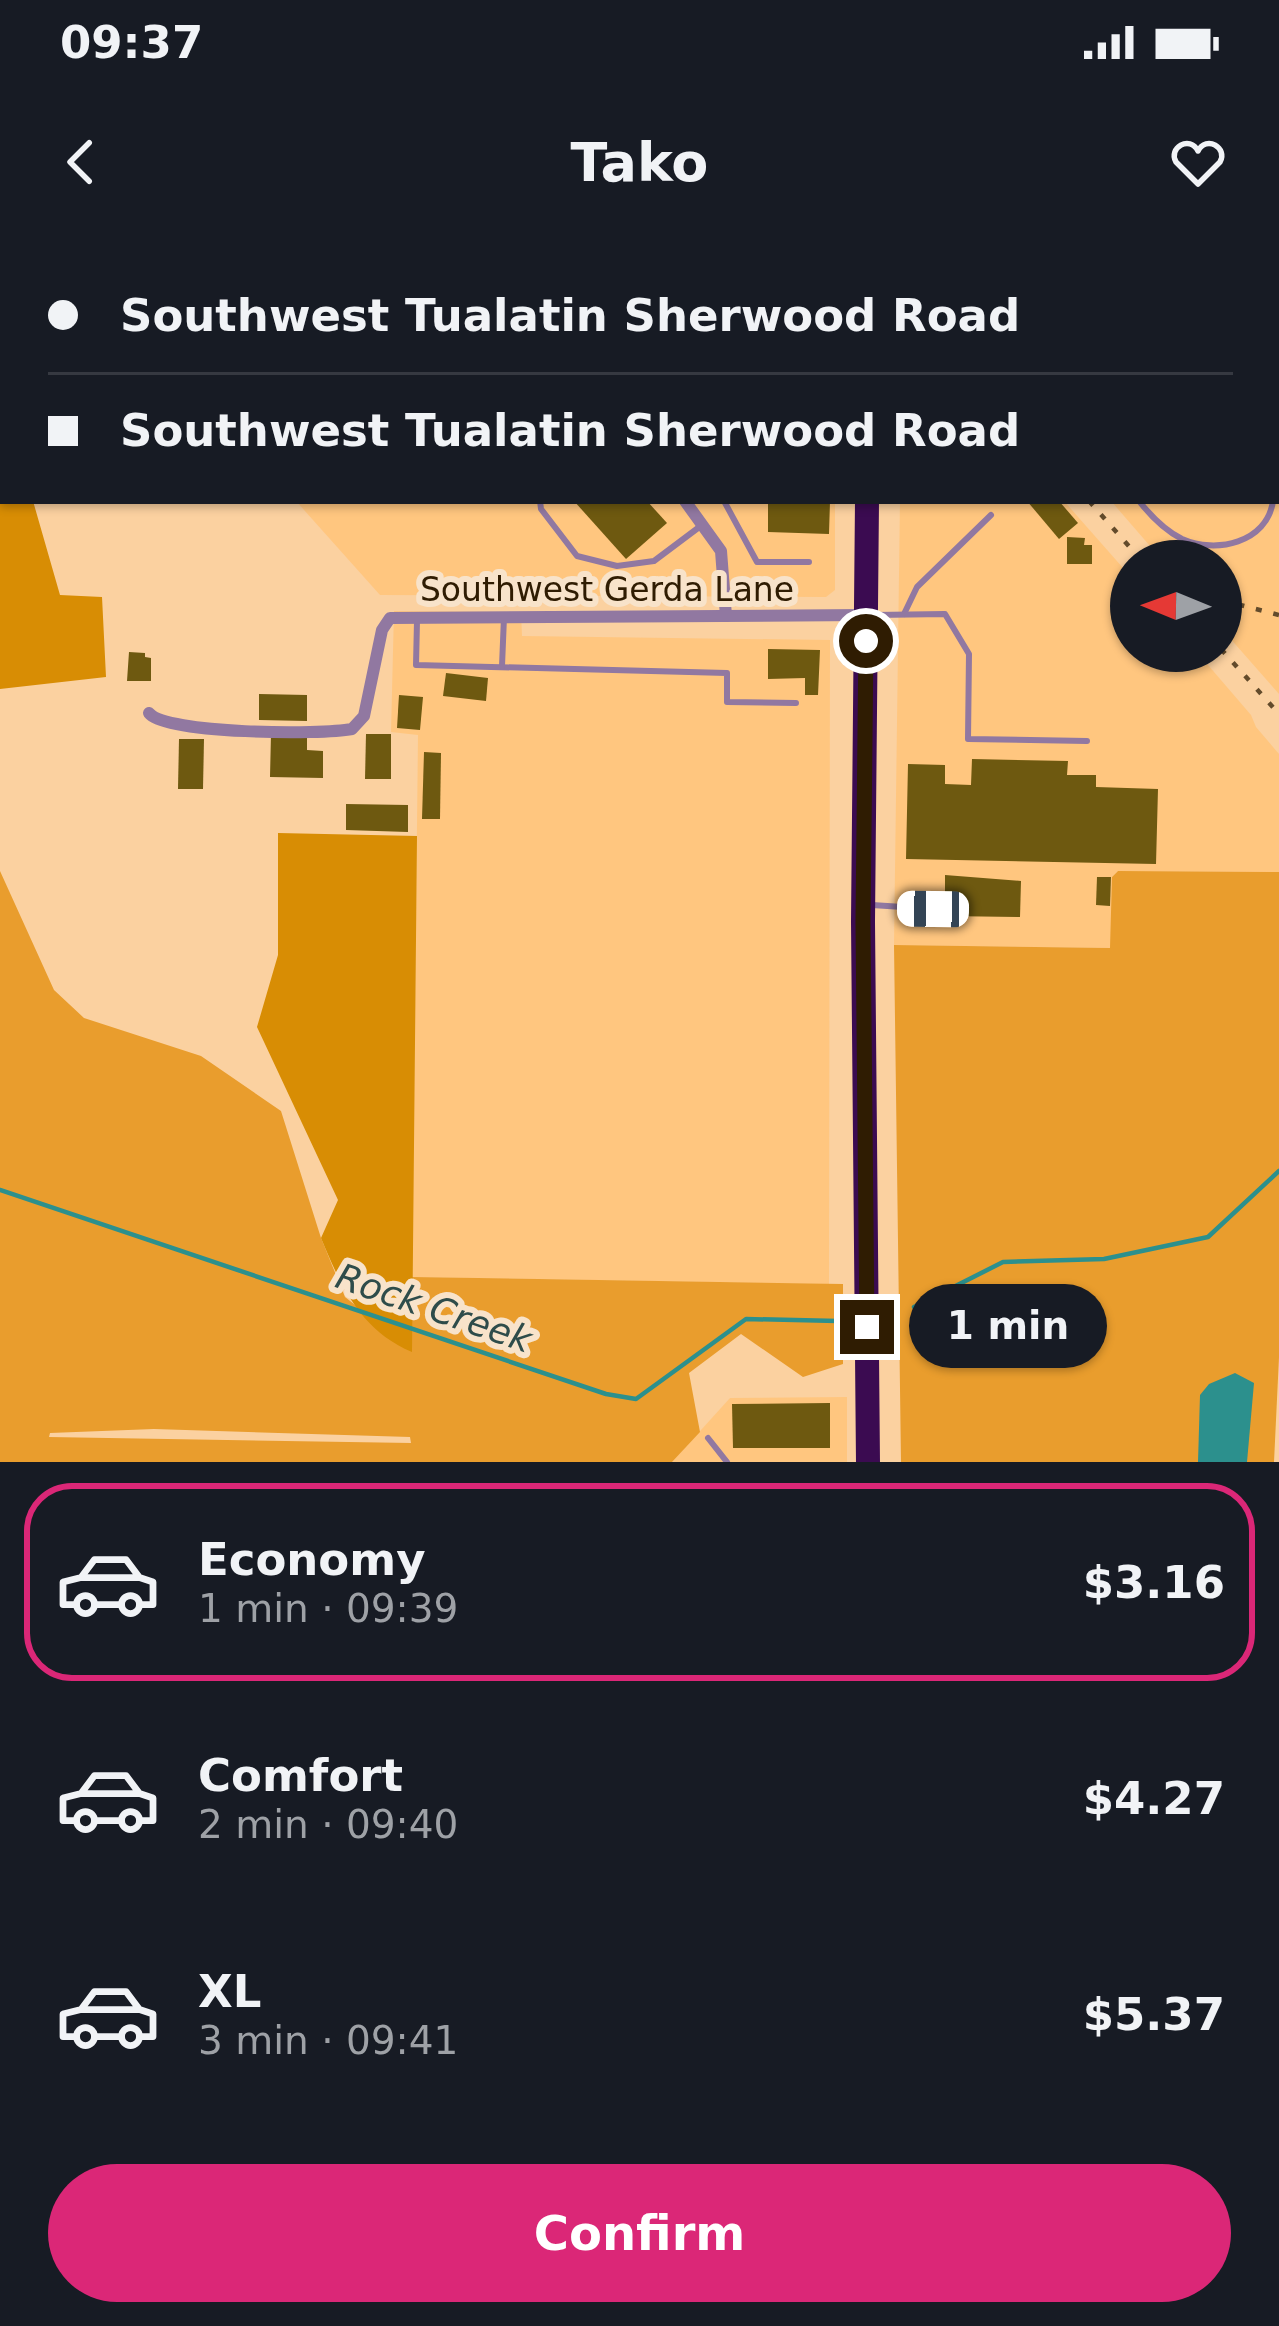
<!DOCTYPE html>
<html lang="en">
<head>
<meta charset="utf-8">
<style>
  :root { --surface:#171b24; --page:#242831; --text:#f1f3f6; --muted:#9ea1a6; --line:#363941; --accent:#db2777 }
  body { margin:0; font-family:"DejaVu Sans",sans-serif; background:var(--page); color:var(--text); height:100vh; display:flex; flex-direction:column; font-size:45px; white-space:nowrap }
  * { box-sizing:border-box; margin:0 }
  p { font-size:39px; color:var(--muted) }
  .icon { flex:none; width:66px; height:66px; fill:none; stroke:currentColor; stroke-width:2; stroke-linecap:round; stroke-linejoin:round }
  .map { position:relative; height:1222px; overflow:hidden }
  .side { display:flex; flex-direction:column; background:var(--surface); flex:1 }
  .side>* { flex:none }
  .banner { position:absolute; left:0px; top:0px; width:1281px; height:264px; box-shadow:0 3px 9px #0004; display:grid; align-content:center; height:264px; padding:0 48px; background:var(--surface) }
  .needle { width:78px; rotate:271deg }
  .fabs { position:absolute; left:1110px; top:300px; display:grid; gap:24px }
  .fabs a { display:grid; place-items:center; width:132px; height:132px; border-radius:50%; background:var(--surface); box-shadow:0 3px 9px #0004; font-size:60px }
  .end { position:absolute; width:54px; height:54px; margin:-27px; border:15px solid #2f1c02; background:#fff; box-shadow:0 0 0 6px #fff }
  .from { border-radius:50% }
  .bubble { position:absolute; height:84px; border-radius:42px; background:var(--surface); box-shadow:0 3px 9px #0004; font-size:39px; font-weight:800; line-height:84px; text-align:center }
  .car { position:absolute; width:36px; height:72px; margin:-36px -18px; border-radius:15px; box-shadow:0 0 9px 3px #0007; background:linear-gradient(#fff 24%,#345 0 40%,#fff 0 76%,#345 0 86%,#fff 0) }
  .banner b { display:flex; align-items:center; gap:42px; height:114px; font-size:45px }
  .banner b+b { border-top:3px solid var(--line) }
  .banner i { width:30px; height:30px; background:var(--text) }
  ul { padding:21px 0 0; list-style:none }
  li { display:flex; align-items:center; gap:36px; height:198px; margin:0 24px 18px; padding:0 24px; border:6px solid transparent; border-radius:48px }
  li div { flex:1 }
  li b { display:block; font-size:45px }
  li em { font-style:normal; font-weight:800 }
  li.selected { border-color:var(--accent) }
  li>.icon { width:108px; height:108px; stroke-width:1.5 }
  .action { display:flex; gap:24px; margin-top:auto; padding:24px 48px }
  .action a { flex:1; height:138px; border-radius:72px; background:var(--accent); color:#fff; font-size:48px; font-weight:800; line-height:138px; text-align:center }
  .status { display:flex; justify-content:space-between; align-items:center; height:84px; padding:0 60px; background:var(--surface); direction:ltr }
  .status svg { height:33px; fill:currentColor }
  header { display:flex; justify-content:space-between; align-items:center; height:156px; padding:0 48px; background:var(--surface); font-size:54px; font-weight:800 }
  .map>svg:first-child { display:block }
  .built { fill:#ffc67f }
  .green { fill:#e99d2d; fill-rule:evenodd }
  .forest { fill:#d88d04 }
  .water { fill:#2c908d }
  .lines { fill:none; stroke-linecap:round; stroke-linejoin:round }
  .stream { stroke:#2c908d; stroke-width:4.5 }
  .building { fill:#6e5910 }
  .lane { stroke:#9178a1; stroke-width:6 }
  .street { stroke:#9178a1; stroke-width:12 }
  .highway { stroke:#3b0b51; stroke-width:24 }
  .rail { stroke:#634b2b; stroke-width:4.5; stroke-dasharray:6 12; stroke-linecap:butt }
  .route { stroke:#2f1c02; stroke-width:15 }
  .labels { text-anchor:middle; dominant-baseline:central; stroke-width:12; stroke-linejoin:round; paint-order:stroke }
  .street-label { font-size:33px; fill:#2f1c02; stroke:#f8e3ca }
  .water-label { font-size:36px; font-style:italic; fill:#2e4c4a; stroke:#f8e3ca }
</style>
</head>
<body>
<div class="status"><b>09:37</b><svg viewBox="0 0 49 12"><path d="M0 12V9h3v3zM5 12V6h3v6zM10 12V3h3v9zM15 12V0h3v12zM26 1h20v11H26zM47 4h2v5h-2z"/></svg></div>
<header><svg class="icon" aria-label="back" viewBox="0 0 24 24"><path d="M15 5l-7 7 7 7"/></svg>Tako<svg class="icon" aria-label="heart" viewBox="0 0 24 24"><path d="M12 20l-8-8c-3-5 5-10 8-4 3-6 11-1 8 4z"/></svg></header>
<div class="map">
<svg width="1279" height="1222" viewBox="0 0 1279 1222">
  <rect width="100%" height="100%" fill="#fbd1a0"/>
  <!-- built -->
  <g class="built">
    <path d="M 64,0 L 829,0 L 832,3 L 66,3 Z"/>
    <path d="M 903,0 L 1279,0 L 1279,454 L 1221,388 L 1221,321 L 1163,321 L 1111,261 L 1278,261 L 1278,3 Z"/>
    <path d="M 296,261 L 835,261 L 835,350 L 826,357 L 380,355 Z"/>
    <path d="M 900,261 L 1064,261 L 1131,337 L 1131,411 L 1196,411 L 1251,475 L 1256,487 L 1279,514 L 1279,632 L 1118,631 L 1112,637 L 1111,708 L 894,705 Z"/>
    <path d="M 394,371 L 521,372 L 522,396 L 830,400 L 829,1044 L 412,1037 L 418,495 L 391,492 Z"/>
    <path d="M 847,1157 L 847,1222 L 672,1222 L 730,1158 Z"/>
  </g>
  <!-- green -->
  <g class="green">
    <path d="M 0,631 L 54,750 L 84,778 L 201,816 L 281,871 L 321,998 L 345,1057 L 412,1110 L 412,1037 L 843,1044 L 843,1124 L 803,1137 L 741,1094 L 689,1133 L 700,1192 L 672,1222 L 0,1222 ZM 154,1189 L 410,1197 L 411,1203 L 49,1197 L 50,1193 Z"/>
    <path d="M 1118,631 L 1279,632 L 1279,1117 L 1274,1222 L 901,1222 L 894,705 L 1110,708 L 1112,637 Z"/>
  </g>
  <!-- forest -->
  <g class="forest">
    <path d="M 0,179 L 3,261 L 33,261 L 60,355 L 102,357 L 106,437 L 0,449 Z"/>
    <path d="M 278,593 L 417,596 L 412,1112 C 360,1090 341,1046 321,998 L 338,960 L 257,787 L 278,715 Z"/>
  </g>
  <!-- water -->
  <path class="water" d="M 1235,1133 L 1254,1143 L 1247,1222 L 1198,1222 L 1200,1155 L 1209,1144 Z"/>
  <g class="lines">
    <!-- stream -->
    <g class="stream">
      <path d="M 0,950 L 606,1154 L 636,1159 L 746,1079 L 838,1081"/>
      <path d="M 914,1067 L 1003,1022 L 1104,1019 L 1208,997 L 1279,931"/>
    </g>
  </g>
  <!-- building -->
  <g class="building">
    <path d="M 574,261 L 647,261 L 667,283 L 626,319 Z"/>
    <path d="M 768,261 L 830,261 L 829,294 L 768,292 Z"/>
    <path d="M 1027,261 L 1059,261 L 1078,283 L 1059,299 Z"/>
    <path d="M 1067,297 L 1085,298 L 1084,305 L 1092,305 L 1092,324 L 1067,324 Z"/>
    <path d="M 768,409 L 820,410 L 818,455 L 805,455 L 805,438 L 768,439 Z"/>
    <path d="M 129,412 L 145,413 L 145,417 L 151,418 L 151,441 L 127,441 Z"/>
    <path d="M 446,433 L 488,438 L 486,461 L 443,456 Z"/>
    <path d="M 259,454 L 307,455 L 307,481 L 259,480 Z"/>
    <path d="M 399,455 L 423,457 L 420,490 L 397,488 Z"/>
    <path d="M 271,494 L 307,494 L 307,510 L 323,511 L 323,538 L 270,537 Z"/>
    <path d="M 366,494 L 391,494 L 391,539 L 365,539 Z"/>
    <path d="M 179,499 L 204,499 L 203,549 L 178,549 Z"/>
    <path d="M 424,512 L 441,513 L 440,579 L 422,579 Z"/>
    <path d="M 972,519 L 1068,521 L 1067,535 L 1096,535 L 1096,547 L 1158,549 L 1156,624 L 906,619 L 908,524 L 945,525 L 945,544 L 971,545 Z"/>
    <path d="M 346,564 L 408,565 L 408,592 L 346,590 Z"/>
    <path d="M 945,635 L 1021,641 L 1020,677 L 945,676 Z"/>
    <path d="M 1097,637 L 1111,637 L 1110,666 L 1096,665 Z"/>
    <path d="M 830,1163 L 830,1208 L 733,1208 L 732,1164 Z"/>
  </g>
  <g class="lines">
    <!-- lane -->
    <g class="lane">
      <path d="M 507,0 L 510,3"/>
      <path d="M 788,0 L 791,3"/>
      <path d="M 952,0 L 952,3"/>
      <path d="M 361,3 L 364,0"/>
      <path d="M 426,3 L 429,0"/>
      <path d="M 697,3 L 701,0"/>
      <path d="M 1278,229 L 1278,232"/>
      <path d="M 540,261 L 541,269 L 577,316 L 617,326 L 654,321 L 702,285"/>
      <path d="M 724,261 L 757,322 L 809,322"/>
      <path d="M 1139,261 C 1150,275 1166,291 1182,299 C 1216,314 1267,303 1273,261"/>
      <path d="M 904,374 L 917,347 L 991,275"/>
      <path d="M 875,375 L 945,374 L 969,414 L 968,499 L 1087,501"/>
      <path d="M 417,381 L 416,425 L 727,433 L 727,462 L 796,463"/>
      <path d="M 502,426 L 504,377"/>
      <path d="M 872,665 L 933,669"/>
      <path d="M 708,1198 L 727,1222"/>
    </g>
    <!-- street -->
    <g class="street">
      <path d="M 451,0 L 454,3"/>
      <path d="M 685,261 L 721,311 L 726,376"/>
      <path d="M 149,473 C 165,494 322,495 352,489 L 364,476 L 382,390 L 390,378 L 865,375"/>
    </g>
    <!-- highway -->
    <g class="highway">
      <path d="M 869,3 L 869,0"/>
      <path d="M 867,261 L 863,682 L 868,1222"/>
    </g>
    <!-- rail -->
    <g class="rail">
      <path d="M 856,0 L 859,3"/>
      <path d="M 1089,261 L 1142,321"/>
      <path d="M 1221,360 L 1279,375"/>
      <path d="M 1221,409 L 1279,474"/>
    </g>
  </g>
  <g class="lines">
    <!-- route -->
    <path class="route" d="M 866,401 L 863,682 L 867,1087"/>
  </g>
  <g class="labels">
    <!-- street labels -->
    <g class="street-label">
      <text x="607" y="349">Southwest Gerda Lane</text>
    </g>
    <!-- water labels -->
    <g class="water-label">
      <text transform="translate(434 1068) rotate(19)">Rock Creek</text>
    </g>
  </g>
</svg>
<div class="fabs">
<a><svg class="needle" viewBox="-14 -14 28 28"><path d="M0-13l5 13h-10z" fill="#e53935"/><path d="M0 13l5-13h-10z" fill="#9ea1a6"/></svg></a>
</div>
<i class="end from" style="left:866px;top:401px"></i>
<i class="end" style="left:867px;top:1087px"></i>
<div class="bubble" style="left:909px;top:1044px;width:198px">1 min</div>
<i class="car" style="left:933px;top:669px;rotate:271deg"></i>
<div class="banner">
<b><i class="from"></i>Southwest Tualatin Sherwood Road</b>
<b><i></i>Southwest Tualatin Sherwood Road</b>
</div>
</div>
<section class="side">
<ul>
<li class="selected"><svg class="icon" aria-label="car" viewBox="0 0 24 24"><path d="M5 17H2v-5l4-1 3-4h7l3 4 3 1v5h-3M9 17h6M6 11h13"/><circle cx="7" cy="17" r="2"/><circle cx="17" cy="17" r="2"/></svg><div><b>Economy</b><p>1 min · 09:39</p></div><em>$3.16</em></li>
<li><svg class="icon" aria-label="car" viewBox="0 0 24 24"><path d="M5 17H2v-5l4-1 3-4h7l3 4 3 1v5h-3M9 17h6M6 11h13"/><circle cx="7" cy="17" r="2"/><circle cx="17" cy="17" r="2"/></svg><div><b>Comfort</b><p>2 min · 09:40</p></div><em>$4.27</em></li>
<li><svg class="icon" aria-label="car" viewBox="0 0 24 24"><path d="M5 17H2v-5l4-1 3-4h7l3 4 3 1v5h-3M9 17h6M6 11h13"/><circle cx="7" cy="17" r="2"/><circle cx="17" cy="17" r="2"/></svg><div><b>XL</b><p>3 min · 09:41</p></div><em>$5.37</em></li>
</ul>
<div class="action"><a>Confirm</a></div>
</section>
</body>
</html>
